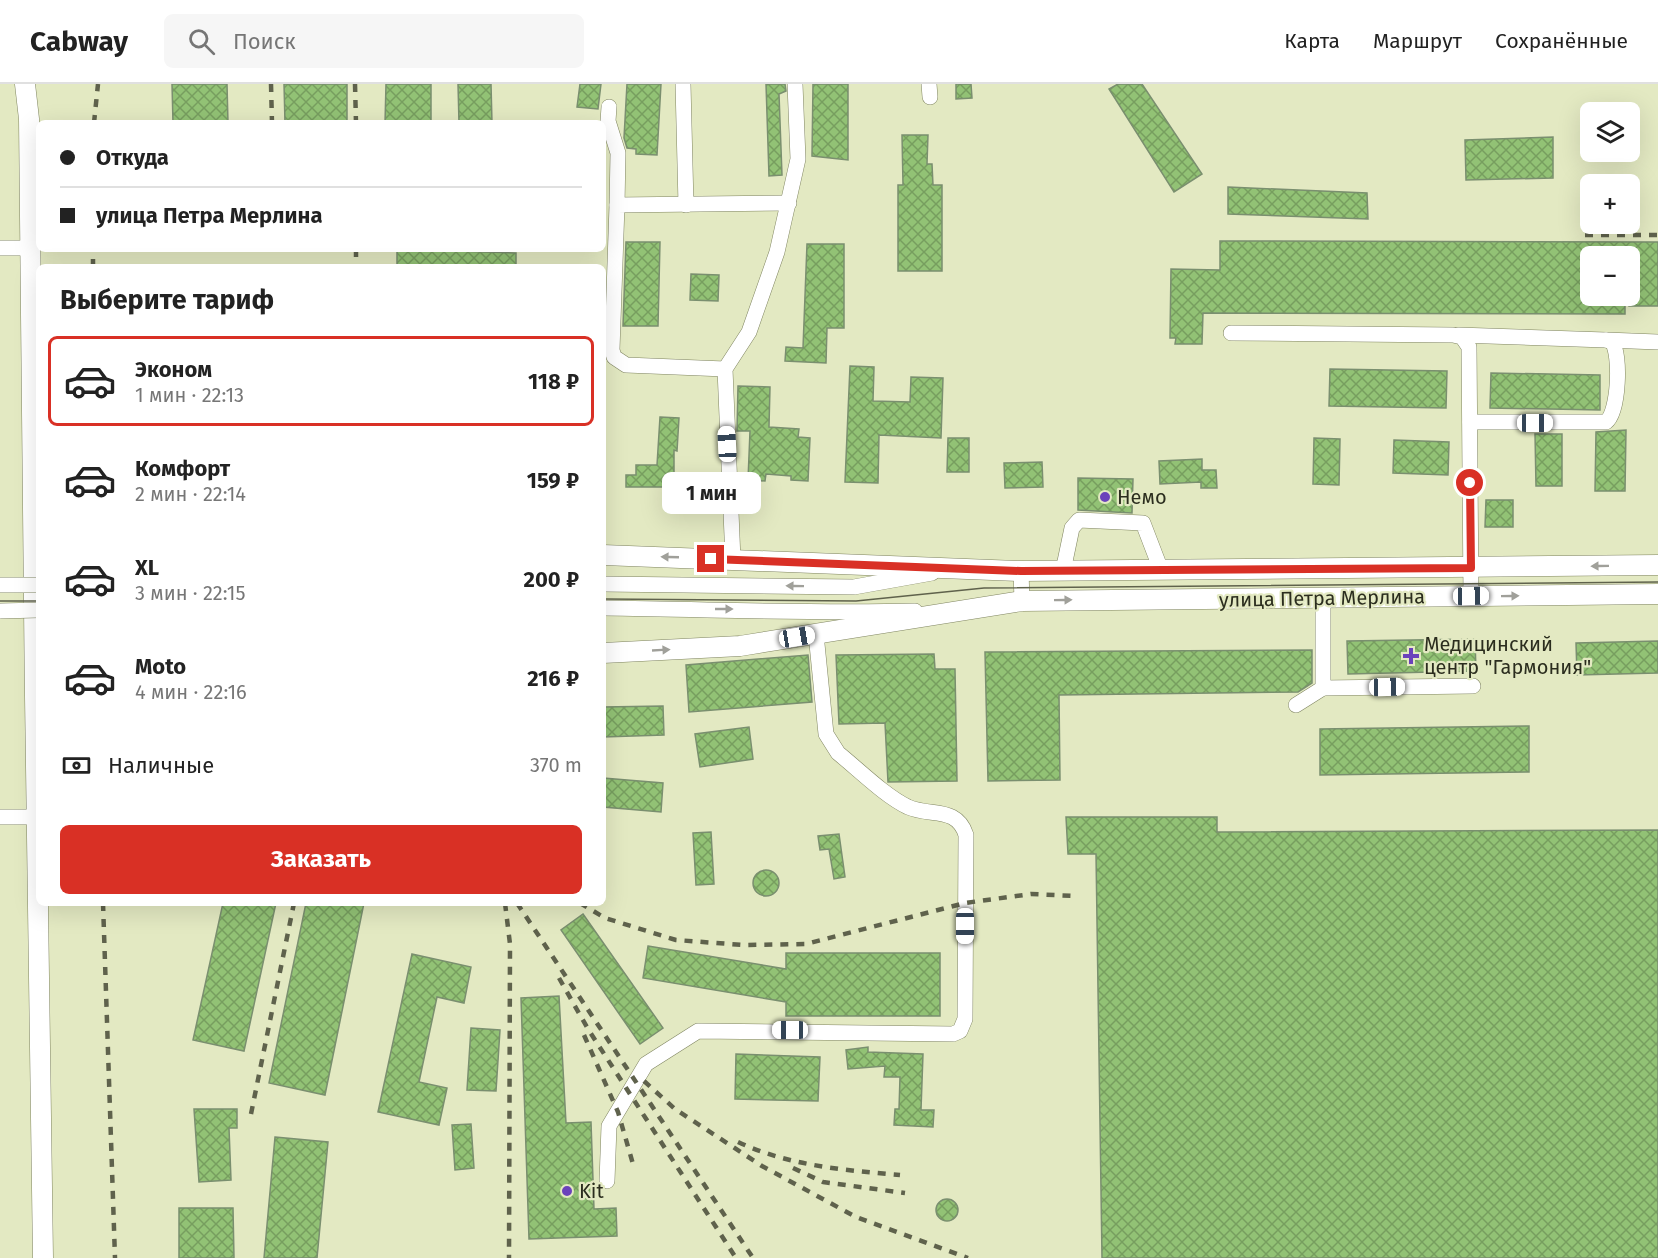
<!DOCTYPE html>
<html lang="ru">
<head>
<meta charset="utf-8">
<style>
  :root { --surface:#fff; --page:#f6f6f6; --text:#222; --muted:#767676; --line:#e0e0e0; --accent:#d93025 }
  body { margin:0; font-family:"Fira Sans",sans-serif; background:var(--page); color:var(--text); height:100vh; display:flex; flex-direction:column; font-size:22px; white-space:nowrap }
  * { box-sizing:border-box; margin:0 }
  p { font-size:20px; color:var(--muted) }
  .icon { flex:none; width:33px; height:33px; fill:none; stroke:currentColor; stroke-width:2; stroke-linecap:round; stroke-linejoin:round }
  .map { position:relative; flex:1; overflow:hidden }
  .details { position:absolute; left:36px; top:180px; width:570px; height:642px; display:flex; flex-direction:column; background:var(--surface); border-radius:9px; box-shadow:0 6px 24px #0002 }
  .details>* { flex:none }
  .top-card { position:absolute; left:36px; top:36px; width:570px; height:132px; border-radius:9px; box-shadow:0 6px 24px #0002; display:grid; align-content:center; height:132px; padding:0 24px; background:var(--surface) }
  .controls { position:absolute; left:1580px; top:18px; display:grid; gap:12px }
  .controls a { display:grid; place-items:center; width:60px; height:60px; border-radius:9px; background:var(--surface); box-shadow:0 6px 24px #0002; font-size:30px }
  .end { position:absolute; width:27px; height:27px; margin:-14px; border:8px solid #d93025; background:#fff; box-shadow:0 0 0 3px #fff }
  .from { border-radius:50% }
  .bubble { position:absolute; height:42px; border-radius:9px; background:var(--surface); box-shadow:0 6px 24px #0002; font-size:20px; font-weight:700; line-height:42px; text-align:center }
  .car { position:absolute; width:18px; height:36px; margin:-18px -9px; border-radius:8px; box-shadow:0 0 4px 2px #0007; background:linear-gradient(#fff 24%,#345 0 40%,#fff 0 76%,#345 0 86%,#fff 0) }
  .top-card b { display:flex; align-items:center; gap:21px; height:57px; font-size:22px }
  .top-card b+b { border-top:2px solid var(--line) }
  .top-card i { width:15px; height:15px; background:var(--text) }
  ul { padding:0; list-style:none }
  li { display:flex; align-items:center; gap:18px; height:90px; margin:0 12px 9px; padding:0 12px; border:3px solid transparent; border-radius:9px }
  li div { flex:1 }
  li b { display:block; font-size:22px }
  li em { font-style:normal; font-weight:700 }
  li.active { border-color:var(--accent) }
  li>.icon { width:54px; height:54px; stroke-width:1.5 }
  h2 { padding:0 24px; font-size:27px; line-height:72px }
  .pay { display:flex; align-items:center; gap:15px; height:66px; padding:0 24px; font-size:22px }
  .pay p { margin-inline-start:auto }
  .action { display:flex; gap:12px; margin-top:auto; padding:12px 24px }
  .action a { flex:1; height:69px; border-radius:9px; background:var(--accent); color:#fff; font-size:24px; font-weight:700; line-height:69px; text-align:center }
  header { display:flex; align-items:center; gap:36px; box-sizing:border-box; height:84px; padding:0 30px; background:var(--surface); border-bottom:2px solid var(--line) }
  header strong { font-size:28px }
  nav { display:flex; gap:33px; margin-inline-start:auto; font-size:21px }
  .search { width:420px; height:54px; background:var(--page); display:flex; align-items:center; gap:15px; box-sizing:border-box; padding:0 21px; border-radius:9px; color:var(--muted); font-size:22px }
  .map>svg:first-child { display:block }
  .building { fill:url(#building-cross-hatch); stroke:#7a8f6f; stroke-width:1.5 }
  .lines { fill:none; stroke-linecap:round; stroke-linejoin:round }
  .minor-casing { stroke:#7f8460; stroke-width:16 }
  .major-casing { stroke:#7f8460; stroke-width:21 }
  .minor { stroke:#fff; stroke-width:15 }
  .major { stroke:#fff; stroke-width:20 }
  .tram { stroke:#5f624c; stroke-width:1.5 }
  .rail { stroke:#5f624c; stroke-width:4.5; stroke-dasharray:8 8; stroke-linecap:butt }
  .minor-bridge-casing { stroke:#7f8460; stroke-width:16; stroke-linecap:butt }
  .minor-bridge { stroke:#fff; stroke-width:15 }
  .oneway { fill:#a0a09a }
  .route { stroke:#d93025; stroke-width:8 }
  .poi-dot { fill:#6b42bb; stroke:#e3e9c2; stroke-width:2 }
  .labels { text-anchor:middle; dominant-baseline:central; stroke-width:4.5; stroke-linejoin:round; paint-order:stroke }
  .poi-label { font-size:20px; fill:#2b2d1e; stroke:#e3e9c2; text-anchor:start }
  .street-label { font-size:20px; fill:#2b2d1e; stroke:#e3e9c2 }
</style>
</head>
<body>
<header>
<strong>Cabway</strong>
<div class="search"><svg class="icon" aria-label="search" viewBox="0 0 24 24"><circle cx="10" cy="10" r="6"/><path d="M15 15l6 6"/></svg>Поиск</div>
<nav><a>Карта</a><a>Маршрут</a><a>Сохранённые</a></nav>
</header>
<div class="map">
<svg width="1658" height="1174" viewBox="0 0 1658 1174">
  <defs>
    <pattern id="building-cross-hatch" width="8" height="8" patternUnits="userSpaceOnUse" patternTransform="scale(1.5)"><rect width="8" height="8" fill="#92c275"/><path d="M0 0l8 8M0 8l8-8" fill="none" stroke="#779e5f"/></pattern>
  </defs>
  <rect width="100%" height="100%" fill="#e3e9c2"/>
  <!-- building -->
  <g class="building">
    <path d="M 172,0 L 227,0 L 228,39 L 173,39 Z"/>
    <path d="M 284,0 L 347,0 L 347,39 L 285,39 Z"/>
    <path d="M 386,0 L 431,0 L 431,39 L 385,39 Z"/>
    <path d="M 458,0 L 491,0 L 492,39 L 459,39 Z"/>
    <path d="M 580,0 L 601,0 L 598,25 L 577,23 Z"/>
    <path d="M 627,0 L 661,0 L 657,71 L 636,70 L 636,65 L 627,64 L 624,54 Z"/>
    <path d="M 766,0 L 785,0 L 786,7 L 779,10 L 782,91 L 769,92 Z"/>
    <path d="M 813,0 L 848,0 L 848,76 L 812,72 Z"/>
    <path d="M 956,0 L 971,0 L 972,14 L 956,15 Z"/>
    <path d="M 1118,0 L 1142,0 L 1202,90 L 1174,108 L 1109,5 Z"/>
    <path d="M 902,51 L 928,51 L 927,80 L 932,80 L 933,101 L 942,101 L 942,187 L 898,187 L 898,101 L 903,101 Z"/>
    <path d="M 1553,53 L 1553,94 L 1466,96 L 1465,56 Z"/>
    <path d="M 1228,103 L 1367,109 L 1368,135 L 1228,130 Z"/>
    <path d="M 1220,157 L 1658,158 L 1658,222 L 1629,222 L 1629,172 L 1590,172 L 1590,212 L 1625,212 L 1625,230 L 1203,229 L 1202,260 L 1175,260 L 1176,254 L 1170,254 L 1171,185 L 1220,186 Z"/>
    <path d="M 626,158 L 660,158 L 658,242 L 623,242 Z"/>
    <path d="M 807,160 L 844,160 L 844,244 L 827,244 L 826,279 L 785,277 L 786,263 L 803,264 Z"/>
    <path d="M 397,165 L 516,169 L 516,183 L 397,183 Z"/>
    <path d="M 691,190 L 719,191 L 718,217 L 690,216 Z"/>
    <path d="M 850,282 L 874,283 L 873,317 L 910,318 L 911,293 L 943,294 L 941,354 L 879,351 L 878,399 L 845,398 Z"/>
    <path d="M 1330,285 L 1447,287 L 1446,324 L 1329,322 Z"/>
    <path d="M 1491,289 L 1600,291 L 1600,326 L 1490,324 Z"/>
    <path d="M 738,302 L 770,303 L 769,343 L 799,345 L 798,353 L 810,354 L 808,397 L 791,396 L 791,392 L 766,390 L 765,397 L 748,396 L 750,347 L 737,347 Z"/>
    <path d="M 660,333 L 679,334 L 677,367 L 674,366 L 674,391 L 682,391 L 682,403 L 626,403 L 626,391 L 636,391 L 636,381 L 657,381 Z"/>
    <path d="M 1626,346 L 1625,407 L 1595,407 L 1596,348 Z"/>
    <path d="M 1535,350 L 1562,350 L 1562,402 L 1536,402 Z"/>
    <path d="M 948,354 L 969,354 L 969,388 L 947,388 Z"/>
    <path d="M 1314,354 L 1340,355 L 1339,401 L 1313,400 Z"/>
    <path d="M 1394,356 L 1449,358 L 1448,391 L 1393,389 Z"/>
    <path d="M 1202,375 L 1202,386 L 1216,386 L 1217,404 L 1201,404 L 1201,398 L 1160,400 L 1159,377 Z"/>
    <path d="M 1042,378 L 1043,403 L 1005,404 L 1004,379 Z"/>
    <path d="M 1078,394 L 1133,395 L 1132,429 L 1078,426 Z"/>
    <path d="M 1486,416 L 1513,416 L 1513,443 L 1485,443 Z"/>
    <path d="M 1475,555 L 1476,587 L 1348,590 L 1347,557 Z"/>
    <path d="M 1658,557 L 1658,589 L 1577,591 L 1576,559 Z"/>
    <path d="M 1312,566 L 1312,599 L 1298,608 L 1059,611 L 1060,696 L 988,697 L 985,568 Z"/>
    <path d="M 934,570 L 935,585 L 955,585 L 957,697 L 888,698 L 885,639 L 839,640 L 836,571 Z"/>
    <path d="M 808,571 L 812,618 L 689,628 L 686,581 Z"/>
    <path d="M 663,622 L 664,651 L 603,653 L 603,623 Z"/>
    <path d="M 1529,642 L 1529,688 L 1320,691 L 1320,645 Z"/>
    <path d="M 749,643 L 753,675 L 700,683 L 695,650 Z"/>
    <path d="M 603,694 L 663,699 L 661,728 L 603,723 Z"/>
    <path d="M 1066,733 L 1217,733 L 1217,748 L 1658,746 L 1658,1174 L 1102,1174 L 1096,770 L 1068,770 Z"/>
    <path d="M 711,748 L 714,800 L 696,801 L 693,749 Z"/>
    <path d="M 839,750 L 845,793 L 834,795 L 829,765 L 820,766 L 818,752 Z"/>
    <circle cx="766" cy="799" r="13"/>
    <path d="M 223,819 L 276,819 L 244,967 L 193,956 Z"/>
    <path d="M 306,819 L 364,819 L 325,1011 L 269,999 Z"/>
    <path d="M 583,830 L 663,944 L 640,960 L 561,846 Z"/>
    <path d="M 648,862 L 786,885 L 786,869 L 940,869 L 940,932 L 786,932 L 786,918 L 643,894 Z"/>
    <path d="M 412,870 L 471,883 L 464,919 L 437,913 L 419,998 L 447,1004 L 439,1041 L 378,1028 Z"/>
    <path d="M 559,912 L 566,1039 L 591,1038 L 594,1125 L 616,1124 L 617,1152 L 529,1155 L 521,914 Z"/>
    <path d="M 471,944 L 500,946 L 496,1007 L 467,1006 Z"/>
    <path d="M 868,963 L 868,968 L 923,970 L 921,1026 L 934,1026 L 933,1043 L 894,1041 L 895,1025 L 899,1025 L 900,993 L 884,993 L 885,982 L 848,985 L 846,966 Z"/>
    <path d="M 736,970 L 820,973 L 818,1017 L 735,1015 Z"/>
    <path d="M 194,1025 L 237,1025 L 237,1044 L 229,1044 L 231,1096 L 199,1098 Z"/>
    <path d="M 471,1040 L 474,1084 L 455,1086 L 452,1041 Z"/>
    <path d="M 275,1053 L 328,1058 L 317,1174 L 264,1174 Z"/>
    <circle cx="947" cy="1126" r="11"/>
    <path d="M 179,1124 L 233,1124 L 234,1174 L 179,1174 Z"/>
  </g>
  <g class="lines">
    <!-- minor casing -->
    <g class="minor-casing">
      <g id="minor">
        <path d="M 683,0 L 686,121"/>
        <path d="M 929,0 L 930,13"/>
        <path d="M 609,23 L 608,37 L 618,69 L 617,121"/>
        <path d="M 0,164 L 30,164"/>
        <path d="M 1231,249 L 1453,251 L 1462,253 L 1469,263 L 1471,512"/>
        <path d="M 1458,251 L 1606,256 L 1612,258 C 1621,270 1619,328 1606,338 L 1470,338"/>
        <path d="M 1606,256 L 1658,258"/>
        <path d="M 725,285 L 626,281 L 614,273 L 612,266 L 617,121 L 789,119"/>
        <path d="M 733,476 L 725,285 L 749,248 L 777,168 L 798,75 L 795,0"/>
        <path d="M 1021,487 L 1022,517"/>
        <path d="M 1063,487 L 1072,444 L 1079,436 L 1143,439 L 1161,486"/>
        <path d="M 603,500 L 854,503 L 932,489"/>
        <path d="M 603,524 C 707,525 811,530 915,527"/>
        <path d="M 1323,604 L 1473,602"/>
        <path d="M 1296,621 L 1323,604 L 1323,514"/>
        <path d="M 0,733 L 35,733"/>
        <path d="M 607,1097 L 609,1042 L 646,980 L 698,947 L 953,950 L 960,947 L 965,935 L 966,751 C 957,722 931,733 908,723 C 885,712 858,685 838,669 L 826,650 L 816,550"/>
      </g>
    </g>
    <!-- major casing -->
    <g class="major-casing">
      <g id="major">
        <path d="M 25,0 L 29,35 C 32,415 37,794 43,1174"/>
        <path d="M 603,471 L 1021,487 L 1658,481"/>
        <path d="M 603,569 L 740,562 L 1022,517 L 1658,510"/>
      </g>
    </g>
    <!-- minor -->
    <use href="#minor" class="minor"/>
    <!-- major -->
    <use href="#major" class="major"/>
    <!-- tram -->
    <g class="tram">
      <path d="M 603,515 L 856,517 L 984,504 L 1658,498"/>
      <path d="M 0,517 L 39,517"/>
    </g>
    <!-- rail -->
    <g class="rail">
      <path d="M 271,0 L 272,39"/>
      <path d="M 355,0 L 356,39"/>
      <path d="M 94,39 L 98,0"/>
      <path d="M 1585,151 L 1658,151"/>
      <path d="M 356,165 L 356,183"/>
      <path d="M 93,183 L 93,165"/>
      <path d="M 103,819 L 115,1174"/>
      <path d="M 505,819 L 510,860 L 509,1174"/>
      <path d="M 517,819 L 753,1174"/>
      <path d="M 580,819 L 605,834 L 676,856 L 744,861 L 806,860 L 965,819 L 1031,810 L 1076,812"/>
      <path d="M 559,894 L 588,945 L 736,1174"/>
      <path d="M 584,951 L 618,1028 L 633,1080"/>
      <path d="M 644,997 L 675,1025 L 762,1082 L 856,1133 L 968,1174"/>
      <path d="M 251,1030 L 294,819"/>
      <path d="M 738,1058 C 790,1082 843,1086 900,1091"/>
      <path d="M 793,1084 L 823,1098 L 905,1109"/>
    </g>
    <!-- minor-bridge casing -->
    <g class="minor-bridge-casing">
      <g id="minor-bridge">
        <path d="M 0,501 L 39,501"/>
        <path d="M 0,527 L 39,526"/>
      </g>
    </g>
    <!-- minor-bridge -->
    <use href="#minor-bridge" class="minor-bridge"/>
  </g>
  <!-- one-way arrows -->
  <defs><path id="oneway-solid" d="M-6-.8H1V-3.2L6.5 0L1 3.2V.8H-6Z" transform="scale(1.5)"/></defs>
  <g class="oneway">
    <use href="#oneway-solid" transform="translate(670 473) rotate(-178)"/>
    <use href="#oneway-solid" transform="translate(1600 482) rotate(179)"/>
    <use href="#oneway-solid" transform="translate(795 502) rotate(-179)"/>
    <use href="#oneway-solid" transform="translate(1510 512) rotate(-1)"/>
    <use href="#oneway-solid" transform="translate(1063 516) rotate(-1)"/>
    <use href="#oneway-solid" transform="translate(724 525)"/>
    <use href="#oneway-solid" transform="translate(661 566) rotate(-3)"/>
  </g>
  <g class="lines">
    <!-- route -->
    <path class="route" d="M 711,475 L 1021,487 L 1471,484 L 1470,399"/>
  </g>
  <!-- markers -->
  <g class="poi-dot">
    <circle cx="1105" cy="413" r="6"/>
    <path d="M1408 563h6v6h6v6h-6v6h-6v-6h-6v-6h6z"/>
    <circle cx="567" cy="1107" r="6"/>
  </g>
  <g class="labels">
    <!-- poi labels -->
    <g class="poi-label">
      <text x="1117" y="413">Немо</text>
      <text x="1424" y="560">Медицинский<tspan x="1424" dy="23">центр "Гармония"</tspan></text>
      <text x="579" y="1107">Kit</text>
    </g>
    <!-- street labels -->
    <g class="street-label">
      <text transform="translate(1322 514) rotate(-1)">улица Петра Мерлина</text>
    </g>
  </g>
</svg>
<div class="controls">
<a><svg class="icon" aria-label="layers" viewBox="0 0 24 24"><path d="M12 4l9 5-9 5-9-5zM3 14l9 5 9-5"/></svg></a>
<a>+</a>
<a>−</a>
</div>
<i class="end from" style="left:1470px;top:399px"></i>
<i class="end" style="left:711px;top:475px"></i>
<div class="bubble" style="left:662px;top:388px;width:99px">1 мин</div>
<i class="car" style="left:1535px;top:339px;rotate:90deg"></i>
<i class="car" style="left:727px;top:360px;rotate:357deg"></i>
<i class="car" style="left:1471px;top:512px;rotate:89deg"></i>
<i class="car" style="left:797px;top:553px;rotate:81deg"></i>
<i class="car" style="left:1387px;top:603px;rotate:89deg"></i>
<i class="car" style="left:965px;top:842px;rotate:180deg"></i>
<i class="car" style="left:790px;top:946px;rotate:270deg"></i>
<div class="top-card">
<b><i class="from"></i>Откуда</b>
<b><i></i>улица Петра Мерлина</b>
</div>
<section class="details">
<h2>Выберите тариф</h2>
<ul>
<li class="active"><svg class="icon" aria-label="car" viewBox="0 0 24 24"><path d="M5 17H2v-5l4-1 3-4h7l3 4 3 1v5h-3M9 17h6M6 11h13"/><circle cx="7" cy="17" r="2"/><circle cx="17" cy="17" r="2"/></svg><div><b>Эконом</b><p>1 мин · 22:13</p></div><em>118 ₽</em></li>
<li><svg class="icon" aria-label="car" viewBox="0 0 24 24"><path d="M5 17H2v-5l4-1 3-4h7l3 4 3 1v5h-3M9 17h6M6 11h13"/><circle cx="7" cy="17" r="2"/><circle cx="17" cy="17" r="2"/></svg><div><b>Комфорт</b><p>2 мин · 22:14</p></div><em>159 ₽</em></li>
<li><svg class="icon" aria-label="car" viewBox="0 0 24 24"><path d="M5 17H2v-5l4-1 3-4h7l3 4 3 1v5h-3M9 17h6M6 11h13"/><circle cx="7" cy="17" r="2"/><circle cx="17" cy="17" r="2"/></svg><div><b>XL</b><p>3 мин · 22:15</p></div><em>200 ₽</em></li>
<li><svg class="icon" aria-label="car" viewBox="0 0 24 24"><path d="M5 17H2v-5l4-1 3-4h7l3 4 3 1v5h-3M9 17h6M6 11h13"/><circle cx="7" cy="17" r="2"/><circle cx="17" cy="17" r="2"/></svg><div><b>Moto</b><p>4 мин · 22:16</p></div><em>216 ₽</em></li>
</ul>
<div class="pay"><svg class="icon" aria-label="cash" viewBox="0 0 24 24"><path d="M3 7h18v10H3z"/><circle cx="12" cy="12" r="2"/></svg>Наличные<p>370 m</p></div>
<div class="action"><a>Заказать</a></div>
</section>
</div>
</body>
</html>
